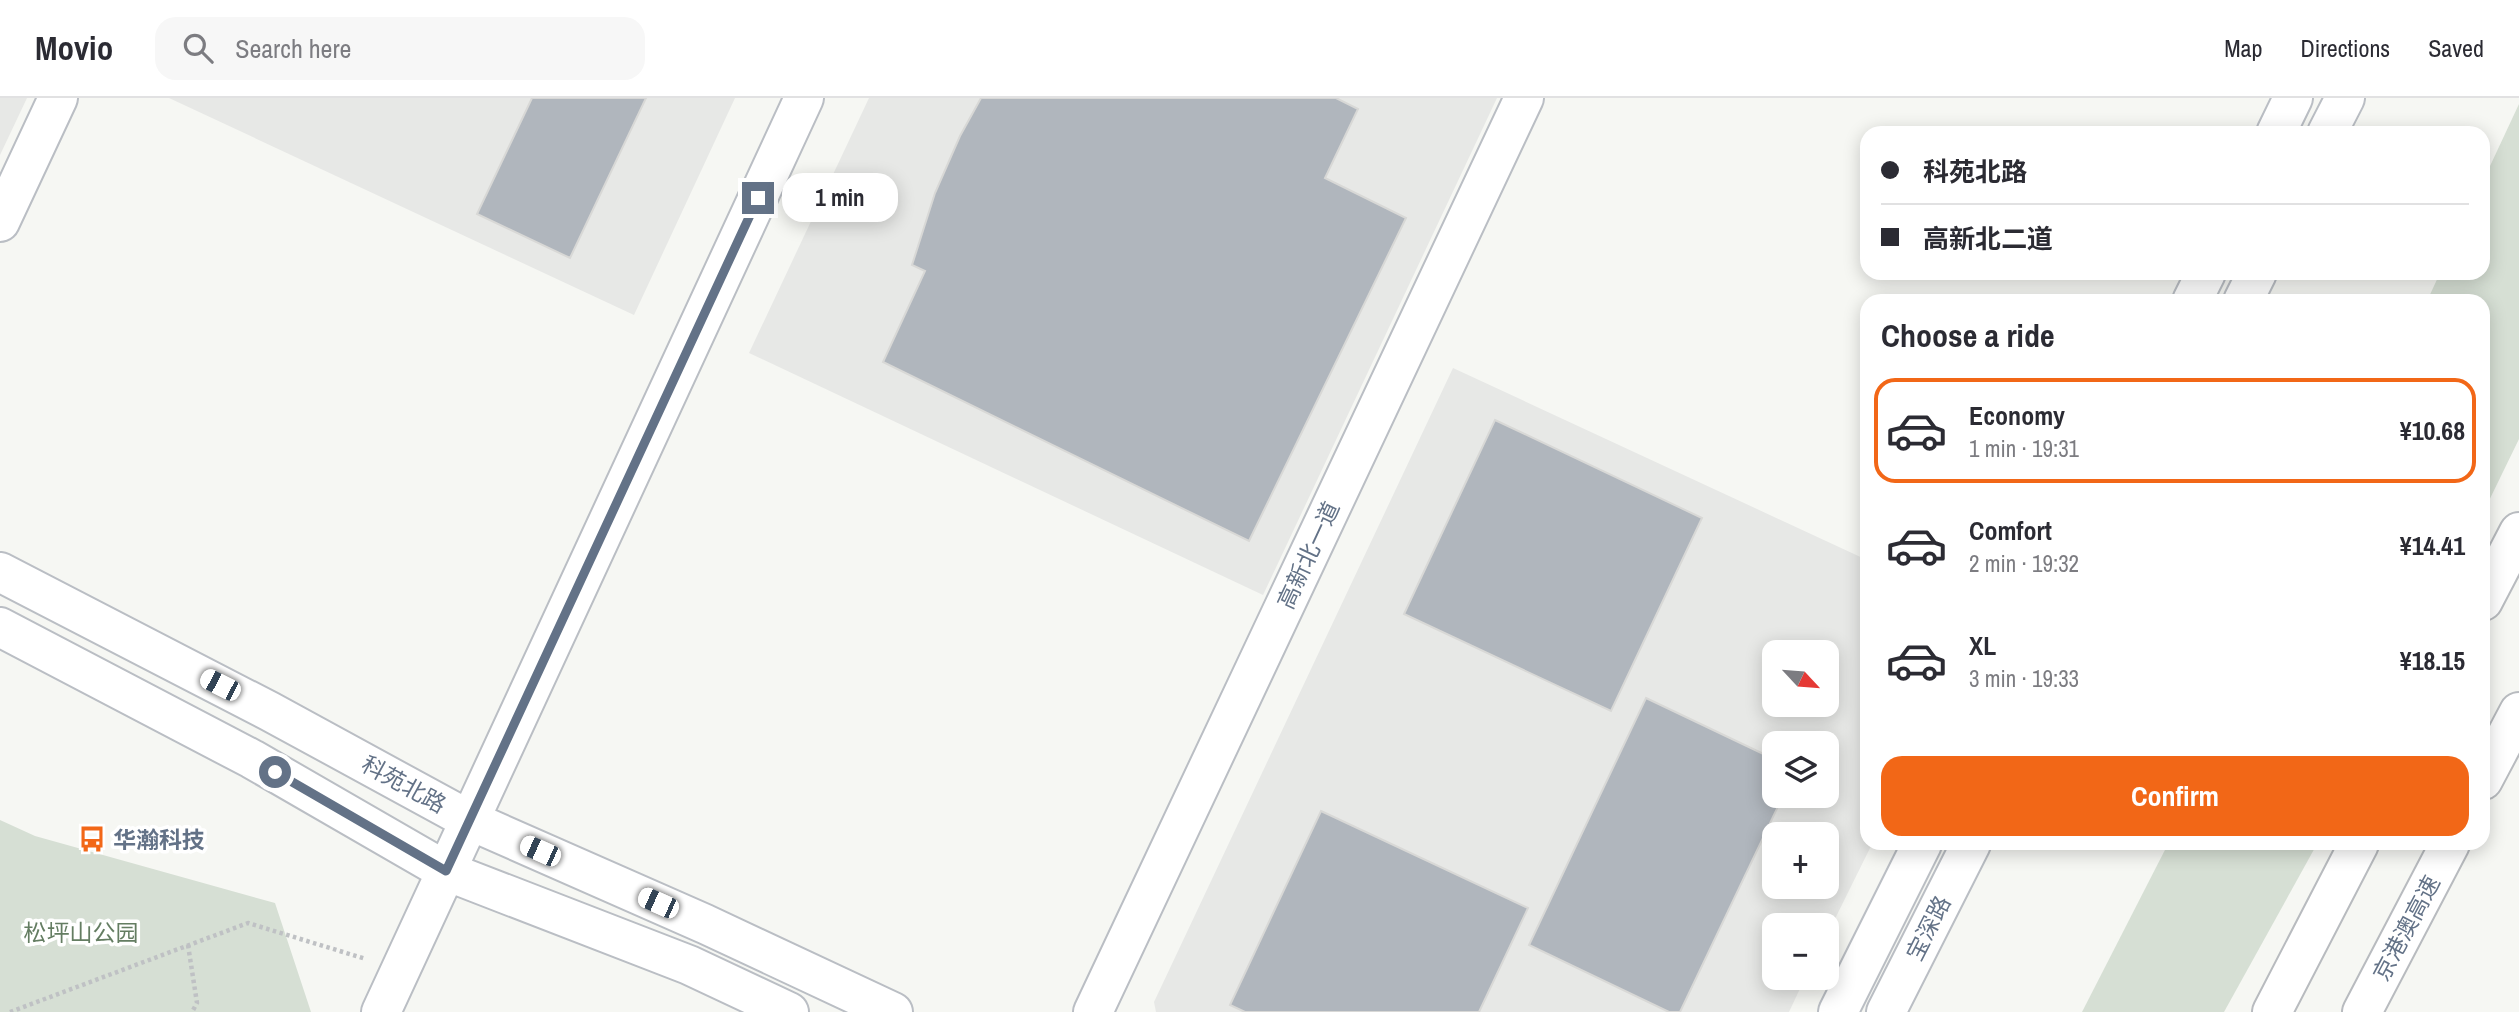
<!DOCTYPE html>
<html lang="en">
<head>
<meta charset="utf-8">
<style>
  :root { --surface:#fff; --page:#f7f7f7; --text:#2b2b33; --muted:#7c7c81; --line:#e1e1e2; --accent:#f26717 }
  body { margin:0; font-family:"Archivo Narrow","Noto Sans SC",sans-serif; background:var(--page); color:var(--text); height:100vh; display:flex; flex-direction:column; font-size:26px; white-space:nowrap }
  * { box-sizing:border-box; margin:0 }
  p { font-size:23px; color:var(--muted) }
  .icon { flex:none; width:38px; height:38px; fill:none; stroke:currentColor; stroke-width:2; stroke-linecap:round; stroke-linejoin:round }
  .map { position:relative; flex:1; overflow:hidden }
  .drawer { position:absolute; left:1860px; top:196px; width:630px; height:556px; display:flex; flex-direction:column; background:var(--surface); border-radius:21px; box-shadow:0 4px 18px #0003 }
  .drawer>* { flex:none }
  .guide { position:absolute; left:1860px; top:28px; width:630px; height:154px; border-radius:21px; box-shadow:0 4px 18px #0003; display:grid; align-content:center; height:154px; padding:0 21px; background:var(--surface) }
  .needle { width:46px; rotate:116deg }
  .tools { position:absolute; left:1762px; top:542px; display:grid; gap:14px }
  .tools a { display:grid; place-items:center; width:77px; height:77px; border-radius:14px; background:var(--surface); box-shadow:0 4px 18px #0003; font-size:35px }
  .end { position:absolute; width:32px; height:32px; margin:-16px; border:9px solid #637287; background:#fff; box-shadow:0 0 0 4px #fff }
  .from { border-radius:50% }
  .bubble { position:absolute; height:49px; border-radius:21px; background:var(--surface); box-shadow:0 4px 18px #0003; font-size:23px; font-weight:800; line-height:49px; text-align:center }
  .car { position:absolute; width:21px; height:42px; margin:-21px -10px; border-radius:9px; box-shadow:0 0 5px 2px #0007; background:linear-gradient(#fff 24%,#345 0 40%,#fff 0 76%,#345 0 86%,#fff 0) }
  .guide b { display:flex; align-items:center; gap:24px; height:66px; font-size:26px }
  .guide b+b { border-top:2px solid var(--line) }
  .guide i { width:18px; height:18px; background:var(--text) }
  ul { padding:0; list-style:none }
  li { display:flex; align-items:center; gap:21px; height:105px; margin:0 14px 10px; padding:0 7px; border:4px solid transparent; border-radius:21px }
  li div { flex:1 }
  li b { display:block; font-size:26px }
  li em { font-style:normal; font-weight:800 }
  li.current { border-color:var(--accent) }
  li>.icon { width:63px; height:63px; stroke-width:1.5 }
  h2 { padding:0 21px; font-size:32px; line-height:84px }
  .action { display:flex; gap:14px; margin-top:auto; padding:14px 21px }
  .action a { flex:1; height:80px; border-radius:21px; background:var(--accent); color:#fff; font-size:28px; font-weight:800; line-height:80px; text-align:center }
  header { display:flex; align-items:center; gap:42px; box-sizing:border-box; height:98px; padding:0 35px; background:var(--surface); border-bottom:2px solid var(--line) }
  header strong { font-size:33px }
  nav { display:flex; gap:38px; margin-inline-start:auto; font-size:24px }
  .search { width:490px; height:63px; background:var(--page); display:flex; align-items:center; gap:18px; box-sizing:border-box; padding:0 24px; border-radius:21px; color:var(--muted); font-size:26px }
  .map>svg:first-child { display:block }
  .built { fill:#e7e8e6; fill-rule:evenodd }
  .green { fill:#d6dfd4 }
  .building { fill:#b0b6bd; stroke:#d8d8d6; stroke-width:2 }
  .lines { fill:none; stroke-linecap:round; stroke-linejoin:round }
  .secondary-casing { stroke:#babec4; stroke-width:42 }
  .highway-casing { stroke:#b8bbbf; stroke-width:42 }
  .path { stroke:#bfc1c4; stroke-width:4.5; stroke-dasharray:3.5 3.5; stroke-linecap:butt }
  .secondary { stroke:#fff; stroke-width:38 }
  .highway { stroke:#fff; stroke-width:38 }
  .route { stroke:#637287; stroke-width:9 }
  .labels { text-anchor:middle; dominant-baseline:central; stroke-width:7; stroke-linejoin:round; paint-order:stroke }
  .street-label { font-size:23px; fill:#637287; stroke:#fff }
  .poi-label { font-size:23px; font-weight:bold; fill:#637287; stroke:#fff; text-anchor:start }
  .park-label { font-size:23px; fill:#647d62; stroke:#fff }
</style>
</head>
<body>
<header>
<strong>Movio</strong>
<div class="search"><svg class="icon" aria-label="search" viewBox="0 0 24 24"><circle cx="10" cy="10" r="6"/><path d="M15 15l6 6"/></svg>Search here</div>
<nav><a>Map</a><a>Directions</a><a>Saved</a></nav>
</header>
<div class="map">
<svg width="2519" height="914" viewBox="0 0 2519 914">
  <rect width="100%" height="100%" fill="#f6f7f3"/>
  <!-- built -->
  <g class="built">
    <path d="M 0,0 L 27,0 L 0,57 Z"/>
    <path d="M 169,0 L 735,0 L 634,217 Z"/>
    <path d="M 869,0 L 1497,0 L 1263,497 L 749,255 Z"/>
    <path d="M 1453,270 L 1867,462 L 1867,746 L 1872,746 L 1827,837 L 1827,828 L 1774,828 L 1774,880 L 1805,880 L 1789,914 L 1156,914 L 1154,904 ZM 1774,555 L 1827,555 L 1827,607 L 1774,607 ZM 1774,646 L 1827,646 L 1827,698 L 1774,698 ZM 1774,737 L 1827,737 L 1827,789 L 1774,789 Z"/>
  </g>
  <!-- green -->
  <g class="green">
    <path d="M 2519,6 L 2519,341 L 2483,415 L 2483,203 L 2427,203 L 2440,175 L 2483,175 L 2483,83 Z"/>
    <path d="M 0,722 L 35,738 L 275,805 L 311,914 L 0,914 Z"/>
    <path d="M 2168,746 L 2317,746 L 2224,914 L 2082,914 Z"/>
  </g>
  <!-- building -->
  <g class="building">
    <path d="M 532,0 L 646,0 L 570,160 L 477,116 Z"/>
    <path d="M 981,0 L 1336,0 L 1358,11 L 1325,80 L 1406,120 L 1249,443 L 883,264 L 925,173 L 912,167 L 935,95 L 960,38 Z"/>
    <path d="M 1495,322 L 1702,420 L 1611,613 L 1404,516 Z"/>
    <path d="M 1646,600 L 1774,661 L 1774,698 L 1783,698 L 1680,914 L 1669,914 L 1529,847 Z"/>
    <path d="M 1321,713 L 1528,810 L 1479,914 L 1245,914 L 1230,907 Z"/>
  </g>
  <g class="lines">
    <!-- secondary casing -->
    <g class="secondary-casing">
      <g id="secondary">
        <path d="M 2276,35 L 2293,0"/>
        <path d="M 2327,35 L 2345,0"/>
        <path d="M 0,124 L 58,0"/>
        <path d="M 2192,203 L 2206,175"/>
        <path d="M 2243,203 L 2257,175"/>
        <path d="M 0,474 L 269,613 L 469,722 L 705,826 L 893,914"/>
        <path d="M 0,529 L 252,661 L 446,773 L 689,867 L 789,914"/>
        <path d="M 381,914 L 804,0"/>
        <path d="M 1093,914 L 1524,0"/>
        <path d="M 1838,914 L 1922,746"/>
        <path d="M 1886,914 L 1971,746"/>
      </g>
    </g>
    <!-- highway casing -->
    <g class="highway-casing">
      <g id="highway">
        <path d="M 2483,503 L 2519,434"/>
        <path d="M 2483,682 L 2519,614"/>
        <path d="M 2272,914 L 2359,746"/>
        <path d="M 2362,914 L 2450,746"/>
      </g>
    </g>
    <!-- path -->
    <g class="path">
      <path d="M 188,847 L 197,905 L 192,914"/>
      <path d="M 10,914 L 248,825 L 366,861"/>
    </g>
    <!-- secondary -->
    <use href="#secondary" class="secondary"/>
    <!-- highway -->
    <use href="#highway" class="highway"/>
  </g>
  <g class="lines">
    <!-- route -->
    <path class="route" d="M 275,674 L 446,773 L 758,100"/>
  </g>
  <!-- icons -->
  <defs>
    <g id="bus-bare" transform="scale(2.1)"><path d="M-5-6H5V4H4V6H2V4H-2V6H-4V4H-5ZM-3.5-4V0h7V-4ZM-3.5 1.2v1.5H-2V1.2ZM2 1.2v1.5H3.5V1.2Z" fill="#f26717" stroke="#fff" stroke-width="2.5" paint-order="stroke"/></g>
  </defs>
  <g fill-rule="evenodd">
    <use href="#bus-bare" x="92" y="741"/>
  </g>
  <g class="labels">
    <!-- street labels -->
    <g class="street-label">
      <text transform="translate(1308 457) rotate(-65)">高新北一道</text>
      <text transform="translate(404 686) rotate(29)">科苑北路</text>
      <text transform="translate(1928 830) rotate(-63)">宝深路</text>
      <text transform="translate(2406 830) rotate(-62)">京港澳高速</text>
    </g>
    <!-- poi labels -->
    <g class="poi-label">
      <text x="113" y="741">华瀚科技</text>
    </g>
    <!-- park labels -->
    <g class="park-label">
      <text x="81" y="834">松坪山公园</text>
    </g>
  </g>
</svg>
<div class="tools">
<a><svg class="needle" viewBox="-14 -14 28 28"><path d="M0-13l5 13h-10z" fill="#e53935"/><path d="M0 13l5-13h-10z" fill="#7c7c81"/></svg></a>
<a><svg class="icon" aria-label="layers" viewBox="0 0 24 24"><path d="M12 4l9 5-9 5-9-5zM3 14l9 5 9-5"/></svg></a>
<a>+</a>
<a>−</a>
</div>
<i class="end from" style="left:275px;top:674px"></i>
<i class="end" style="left:758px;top:100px"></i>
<div class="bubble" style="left:782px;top:75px;width:116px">1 min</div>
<i class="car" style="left:220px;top:587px;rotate:297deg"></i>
<i class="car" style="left:540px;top:753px;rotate:294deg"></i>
<i class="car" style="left:658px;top:805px;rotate:294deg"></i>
<div class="guide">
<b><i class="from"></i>科苑北路</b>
<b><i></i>高新北二道</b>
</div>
<section class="drawer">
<h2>Choose a ride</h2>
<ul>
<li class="current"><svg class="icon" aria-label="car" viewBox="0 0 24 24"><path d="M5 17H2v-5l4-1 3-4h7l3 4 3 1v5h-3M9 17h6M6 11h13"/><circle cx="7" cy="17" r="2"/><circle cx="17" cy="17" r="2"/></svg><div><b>Economy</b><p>1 min · 19:31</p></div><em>¥10.68</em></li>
<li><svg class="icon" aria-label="car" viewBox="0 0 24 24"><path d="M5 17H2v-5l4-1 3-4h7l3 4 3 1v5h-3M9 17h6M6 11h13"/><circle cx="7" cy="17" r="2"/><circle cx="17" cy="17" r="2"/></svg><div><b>Comfort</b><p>2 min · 19:32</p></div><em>¥14.41</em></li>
<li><svg class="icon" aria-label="car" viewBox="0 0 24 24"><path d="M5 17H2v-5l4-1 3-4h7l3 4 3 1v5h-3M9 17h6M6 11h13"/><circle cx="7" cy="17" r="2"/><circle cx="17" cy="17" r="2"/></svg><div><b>XL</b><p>3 min · 19:33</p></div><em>¥18.15</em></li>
</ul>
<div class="action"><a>Confirm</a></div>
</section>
</div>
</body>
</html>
